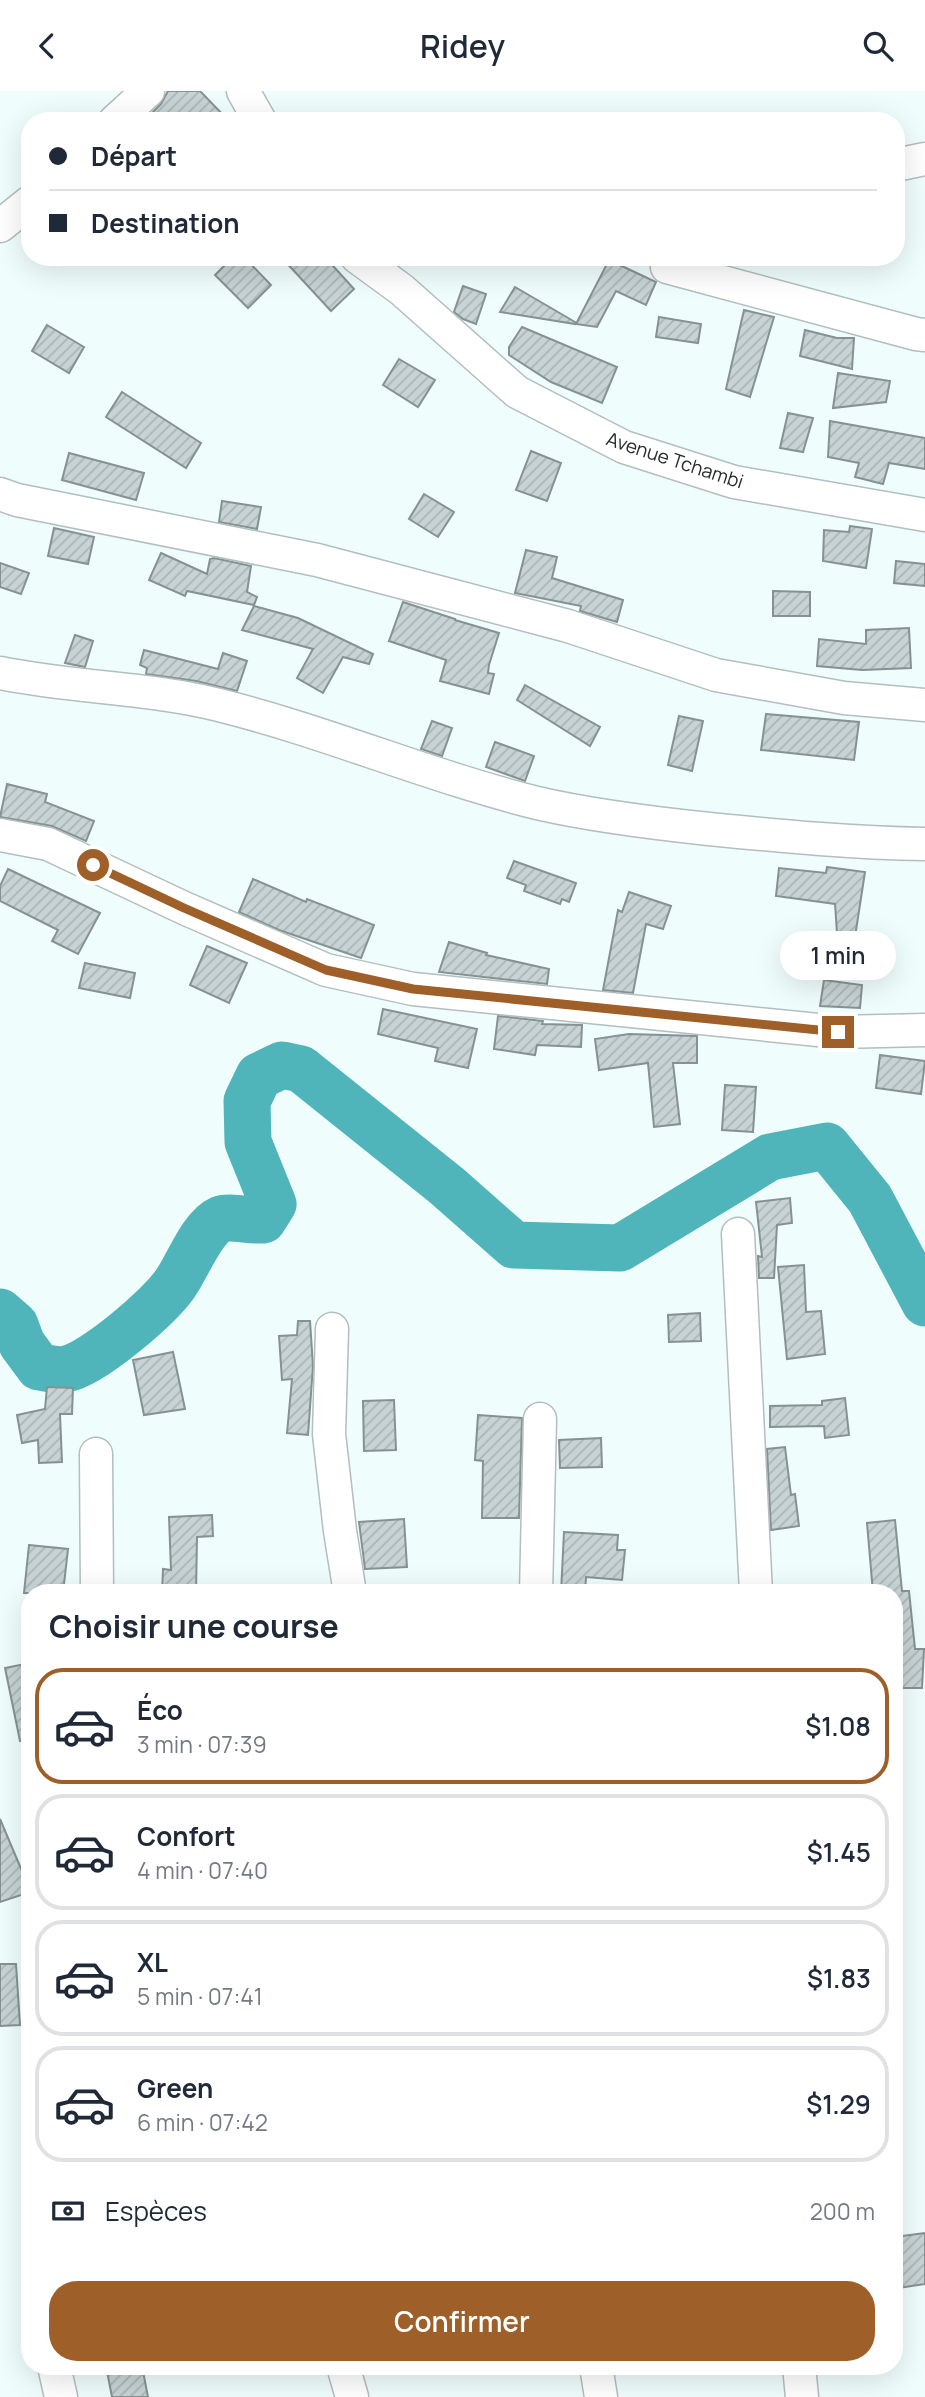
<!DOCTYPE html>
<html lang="fr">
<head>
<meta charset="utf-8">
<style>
  :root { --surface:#fff; --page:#f2f2f3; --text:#1f2937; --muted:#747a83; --line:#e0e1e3; --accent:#9f5f29 }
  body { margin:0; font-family:Manrope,sans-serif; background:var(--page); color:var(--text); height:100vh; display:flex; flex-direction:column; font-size:26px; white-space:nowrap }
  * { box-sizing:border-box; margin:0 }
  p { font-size:23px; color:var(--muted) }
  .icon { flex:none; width:38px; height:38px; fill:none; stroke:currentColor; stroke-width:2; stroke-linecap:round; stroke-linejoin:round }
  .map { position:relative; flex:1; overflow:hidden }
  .drawer { position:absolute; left:21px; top:1493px; width:882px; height:791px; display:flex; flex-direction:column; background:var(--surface); border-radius:28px; box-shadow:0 7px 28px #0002 }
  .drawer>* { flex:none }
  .guide { position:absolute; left:21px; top:21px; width:884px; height:154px; border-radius:28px; box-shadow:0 7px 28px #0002; display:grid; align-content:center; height:154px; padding:0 28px; background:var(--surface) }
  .end { position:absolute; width:32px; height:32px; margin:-16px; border:9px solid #9f5f29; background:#fff; box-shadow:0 0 0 4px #fff }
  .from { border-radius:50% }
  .bubble { position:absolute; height:49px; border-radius:24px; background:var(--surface); box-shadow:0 7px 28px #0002; font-size:23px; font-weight:600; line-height:49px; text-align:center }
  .guide b { display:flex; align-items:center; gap:24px; height:66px; font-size:26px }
  .guide b+b { border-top:2px solid var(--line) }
  .guide i { width:18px; height:18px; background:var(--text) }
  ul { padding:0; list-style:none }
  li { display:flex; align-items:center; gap:21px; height:116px; margin:0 14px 10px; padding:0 14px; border:4px solid var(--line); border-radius:28px }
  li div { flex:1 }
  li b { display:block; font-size:26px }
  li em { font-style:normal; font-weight:600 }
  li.active { border-color:var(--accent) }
  li>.icon { width:63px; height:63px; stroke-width:1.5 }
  h2 { padding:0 28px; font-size:32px; line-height:84px }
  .pay { display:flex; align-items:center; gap:18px; height:77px; padding:0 28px; font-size:26px }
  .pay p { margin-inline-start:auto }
  .button { display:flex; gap:14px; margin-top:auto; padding:14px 28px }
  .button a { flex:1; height:80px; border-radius:28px; background:var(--accent); color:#fff; font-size:28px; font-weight:600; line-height:80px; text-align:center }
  header { display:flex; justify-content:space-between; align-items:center; height:91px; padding:0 28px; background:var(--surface); font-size:32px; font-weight:600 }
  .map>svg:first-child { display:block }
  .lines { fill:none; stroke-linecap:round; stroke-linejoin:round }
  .river { stroke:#4fb5ba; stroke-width:47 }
  .building { fill:url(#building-hatch); stroke:#869292; stroke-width:2 }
  .street-casing { stroke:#b2bebf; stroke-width:35 }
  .street { stroke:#fff; stroke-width:32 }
  .route { stroke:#9f5f29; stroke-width:9 }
  .labels { text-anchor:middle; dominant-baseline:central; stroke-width:5; stroke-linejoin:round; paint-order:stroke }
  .street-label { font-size:19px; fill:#262b2b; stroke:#fff }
</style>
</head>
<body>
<header><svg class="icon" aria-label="back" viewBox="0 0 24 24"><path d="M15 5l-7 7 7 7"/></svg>Ridey<svg class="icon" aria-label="search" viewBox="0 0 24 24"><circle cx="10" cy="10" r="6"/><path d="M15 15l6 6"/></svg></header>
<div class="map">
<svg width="925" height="2306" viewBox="0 0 925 2306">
  <defs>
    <pattern id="building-hatch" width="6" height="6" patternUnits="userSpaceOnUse" patternTransform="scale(1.75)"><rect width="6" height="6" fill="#c7d3d4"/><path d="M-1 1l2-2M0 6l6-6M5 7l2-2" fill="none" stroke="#abb5b6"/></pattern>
  </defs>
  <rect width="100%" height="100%" fill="#f0fdfd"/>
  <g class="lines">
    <!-- river -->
    <path class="river" d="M 0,1221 L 15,1234 L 22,1253 L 39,1276 C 47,1277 58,1280 66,1278 C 93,1273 159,1216 175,1193 C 188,1175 201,1137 221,1128 C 228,1125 252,1130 263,1129 L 273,1113 L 248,1051 L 247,1010 L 259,985 L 282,974 L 301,978 L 447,1095 L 514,1154 L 620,1157 L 770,1066 L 827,1055 L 870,1108 L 925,1212"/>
  </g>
  <!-- building -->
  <g class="building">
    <path d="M 168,0 L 200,0 L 229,30 L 162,30 L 153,21 L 161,13 Z"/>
    <path d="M 233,166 L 244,166 L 271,194 L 248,217 L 215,184 Z"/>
    <path d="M 281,166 L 325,166 L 354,198 L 331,220 Z"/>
    <path d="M 609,169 L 656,191 L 646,214 L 616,200 L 597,236 L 576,233 Z"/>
    <path d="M 463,195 L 486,203 L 476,233 L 463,228 L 454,221 Z"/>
    <path d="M 515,196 L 575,231 L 575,233 L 500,221 Z"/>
    <path d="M 744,219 L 774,226 L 750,306 L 726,298 Z"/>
    <path d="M 659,226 L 701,233 L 698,252 L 656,246 Z"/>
    <path d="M 47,234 L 84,256 L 69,282 L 32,260 Z"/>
    <path d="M 522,236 L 617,276 L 602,312 L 551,291 L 509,264 L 509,256 Z"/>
    <path d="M 805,239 L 837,247 L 854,247 L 852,278 L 800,265 Z"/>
    <path d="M 399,268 L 435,289 L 418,316 L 383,294 Z"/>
    <path d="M 838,282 L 890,290 L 886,311 L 833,317 Z"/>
    <path d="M 122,301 L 201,352 L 186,377 L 106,326 Z"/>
    <path d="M 788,322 L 813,327 L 803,361 L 780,357 Z"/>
    <path d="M 830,330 L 925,347 L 925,378 L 889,372 L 883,393 L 855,386 L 859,372 L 828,366 Z"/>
    <path d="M 531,360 L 561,372 L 547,410 L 516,399 Z"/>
    <path d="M 69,362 L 144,382 L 136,409 L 62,389 Z"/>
    <path d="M 424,403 L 454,421 L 438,446 L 409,428 Z"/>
    <path d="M 222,410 L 261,416 L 257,438 L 219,431 Z"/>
    <path d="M 850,435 L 872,438 L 866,477 L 823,470 L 824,439 L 849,441 Z"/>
    <path d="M 54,437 L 94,446 L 88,473 L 48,465 Z"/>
    <path d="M 526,459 L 557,466 L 552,487 L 623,509 L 617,531 L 580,520 L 581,515 L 515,502 Z"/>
    <path d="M 161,462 L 207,483 L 210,468 L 214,467 L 251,475 L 247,501 L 257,506 L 254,514 L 187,500 L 185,505 L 149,489 Z"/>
    <path d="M 896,470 L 925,473 L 925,495 L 894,492 Z"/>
    <path d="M 0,472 L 29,482 L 21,503 L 0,496 Z"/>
    <path d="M 773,500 L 810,501 L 810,525 L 773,525 Z"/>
    <path d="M 403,511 L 455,528 L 455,529 L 499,542 L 489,574 L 488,582 L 494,583 L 489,603 L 440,590 L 446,569 L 389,550 Z"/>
    <path d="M 254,515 L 298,527 L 373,563 L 369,573 L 343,566 L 323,602 L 297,587 L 313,558 L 242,539 Z"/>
    <path d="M 909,537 L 911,577 L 862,579 L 817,575 L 819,548 L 866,553 L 866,539 Z"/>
    <path d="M 75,544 L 93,550 L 85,576 L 65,572 Z"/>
    <path d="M 144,559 L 218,578 L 223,562 L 247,570 L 237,600 L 196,590 L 146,583 L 147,577 L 140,574 Z"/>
    <path d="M 525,594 L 600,636 L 590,655 L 517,609 Z"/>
    <path d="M 766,623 L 859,631 L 854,669 L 761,659 Z"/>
    <path d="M 679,625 L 703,630 L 692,680 L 668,674 Z"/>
    <path d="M 432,630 L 452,637 L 442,665 L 421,658 Z"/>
    <path d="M 495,651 L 534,665 L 525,690 L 486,676 Z"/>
    <path d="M 7,693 L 47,703 L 45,711 L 94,730 L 86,750 L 52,735 L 0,726 Z"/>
    <path d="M 514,770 L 576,792 L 569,811 L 562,808 L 560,813 L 524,800 L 526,794 L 507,787 Z"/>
    <path d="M 827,776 L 865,781 L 849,885 L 840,885 L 835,813 L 776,805 L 779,777 L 826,782 Z"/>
    <path d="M 8,778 L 100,822 L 78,863 L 52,850 L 58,839 L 0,810 L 0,795 Z"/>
    <path d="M 253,788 L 306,811 L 307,808 L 374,834 L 361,867 L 279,839 L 239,821 Z"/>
    <path d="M 629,801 L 671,815 L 663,838 L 646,833 L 633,902 L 603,899 L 618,819 L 622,821 Z"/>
    <path d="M 449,851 L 487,862 L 486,864 L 549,878 L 547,893 L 439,881 Z"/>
    <path d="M 207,855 L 247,872 L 229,912 L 190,894 Z"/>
    <path d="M 85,872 L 135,882 L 130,907 L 79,897 Z"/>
    <path d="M 824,889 L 862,894 L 860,917 L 820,915 Z"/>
    <path d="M 383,918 L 477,938 L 468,977 L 435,970 L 438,957 L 378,943 Z"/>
    <path d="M 498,925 L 543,930 L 542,933 L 582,934 L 581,956 L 537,954 L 535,964 L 494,958 Z"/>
    <path d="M 629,943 L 697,945 L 697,972 L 673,972 L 680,1033 L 654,1036 L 648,972 L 599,979 L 595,948 Z"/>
    <path d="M 880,964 L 925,970 L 921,1003 L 876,997 Z"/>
    <path d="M 725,994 L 756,996 L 753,1041 L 722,1039 Z"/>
    <path d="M 790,1107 L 792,1132 L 777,1134 L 774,1187 L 759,1187 L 758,1165 L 762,1166 L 756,1111 Z"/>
    <path d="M 804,1174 L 806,1221 L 821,1220 L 825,1263 L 787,1268 L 778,1176 Z"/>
    <path d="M 700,1222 L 701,1250 L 669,1251 L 668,1224 Z"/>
    <path d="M 298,1230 L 310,1230 L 313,1275 L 308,1344 L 287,1342 L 292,1288 L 282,1289 L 279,1245 L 297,1244 Z"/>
    <path d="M 173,1261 L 185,1318 L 144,1324 L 133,1269 Z"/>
    <path d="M 47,1296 L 73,1297 L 72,1323 L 60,1323 L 62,1371 L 39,1372 L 38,1349 L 22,1352 L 17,1324 L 45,1318 Z"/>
    <path d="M 845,1307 L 849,1344 L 825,1347 L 824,1335 L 770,1336 L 770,1315 L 822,1314 L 822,1310 Z"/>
    <path d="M 394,1309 L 396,1359 L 364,1360 L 363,1310 Z"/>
    <path d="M 478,1324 L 522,1327 L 519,1427 L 482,1427 L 483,1370 L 475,1369 Z"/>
    <path d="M 601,1347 L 602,1376 L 560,1377 L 559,1349 Z"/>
    <path d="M 785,1356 L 791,1404 L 795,1403 L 799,1435 L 771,1439 L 767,1358 Z"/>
    <path d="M 212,1424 L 213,1445 L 197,1446 L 196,1502 L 162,1502 L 163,1478 L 171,1479 L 169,1426 Z"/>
    <path d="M 404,1428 L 407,1476 L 365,1478 L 359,1431 Z"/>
    <path d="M 895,1429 L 902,1500 L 909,1500 L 915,1558 L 924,1558 L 922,1597 L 894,1597 L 894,1502 L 873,1502 L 867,1432 Z"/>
    <path d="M 564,1441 L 618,1444 L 617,1459 L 625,1459 L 622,1489 L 586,1486 L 585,1502 L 561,1502 Z"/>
    <path d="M 29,1454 L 68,1458 L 63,1502 L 24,1502 Z"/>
    <path d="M 30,1572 L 30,1649 L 20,1650 L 5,1577 Z"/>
    <path d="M 0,1728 L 30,1799 L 30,1801 L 0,1811 Z"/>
    <path d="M 0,1873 L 16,1873 L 20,1934 L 0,1935 Z"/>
    <path d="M 925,2142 L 925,2193 L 898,2197 L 894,2146 Z"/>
    <path d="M 106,2275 L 142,2275 L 148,2306 L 112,2306 Z"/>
  </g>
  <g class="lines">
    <!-- street casing -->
    <g class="street-casing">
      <g id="street">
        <path d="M 243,0 L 260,30"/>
        <path d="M 115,30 L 148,0"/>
        <path d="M 896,74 L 925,68"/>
        <path d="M 0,135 L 30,111"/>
        <path d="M 357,166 L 402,199 L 517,301 L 624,356 L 734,391 L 925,424"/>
        <path d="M 667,176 L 916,243 L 925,244"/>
        <path d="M 0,403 L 17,409 L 317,469 L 568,535 L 716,584 L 844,607 L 925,614"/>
        <path d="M 0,582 C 72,597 147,596 219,614 C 327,641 429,685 537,712 C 593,725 652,732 709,738 C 781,745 853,752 925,753"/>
        <path d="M 0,744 L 48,753 L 184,817 L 326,879 L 413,898 L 838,941 L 925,939"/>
        <path d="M 738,1143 L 756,1502"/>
        <path d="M 332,1238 L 329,1343 L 340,1440 L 350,1502"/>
        <path d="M 96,1363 L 97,1502"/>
        <path d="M 536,1502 L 540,1328"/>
        <path d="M 54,2275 L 61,2306"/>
        <path d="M 343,2275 L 352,2306"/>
        <path d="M 596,2275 L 601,2306"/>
        <path d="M 799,2275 L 802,2306"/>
      </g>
    </g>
    <!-- street -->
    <use href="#street" class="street"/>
  </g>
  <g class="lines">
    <!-- route -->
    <path class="route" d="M 93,774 L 184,817 L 326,879 L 413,898 L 838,941"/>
  </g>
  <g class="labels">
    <!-- street labels -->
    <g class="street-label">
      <text transform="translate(675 369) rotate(18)">Avenue Tchambi</text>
    </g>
  </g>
</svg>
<i class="end from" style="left:93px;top:774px"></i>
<i class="end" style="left:838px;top:941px"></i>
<div class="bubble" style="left:780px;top:840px;width:116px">1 min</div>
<div class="guide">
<b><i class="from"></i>Départ</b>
<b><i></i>Destination</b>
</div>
<section class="drawer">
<h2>Choisir une course</h2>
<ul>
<li class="active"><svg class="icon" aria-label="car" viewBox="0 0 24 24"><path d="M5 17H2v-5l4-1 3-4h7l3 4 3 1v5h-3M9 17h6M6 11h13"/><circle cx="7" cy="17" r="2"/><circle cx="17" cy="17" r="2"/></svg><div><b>Éco</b><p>3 min · 07:39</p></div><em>$1.08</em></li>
<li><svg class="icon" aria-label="car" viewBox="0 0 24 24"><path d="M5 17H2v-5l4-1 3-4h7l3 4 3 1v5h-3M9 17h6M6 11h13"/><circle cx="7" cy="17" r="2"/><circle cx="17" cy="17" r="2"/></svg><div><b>Confort</b><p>4 min · 07:40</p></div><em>$1.45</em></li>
<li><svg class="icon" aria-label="car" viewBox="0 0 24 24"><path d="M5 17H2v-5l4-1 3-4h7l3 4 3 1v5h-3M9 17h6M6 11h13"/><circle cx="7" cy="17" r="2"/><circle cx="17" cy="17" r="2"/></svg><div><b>XL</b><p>5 min · 07:41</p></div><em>$1.83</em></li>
<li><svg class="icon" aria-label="car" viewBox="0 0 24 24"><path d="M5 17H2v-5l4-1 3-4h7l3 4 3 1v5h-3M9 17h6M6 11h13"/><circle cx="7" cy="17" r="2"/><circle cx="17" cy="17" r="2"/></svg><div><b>Green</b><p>6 min · 07:42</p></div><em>$1.29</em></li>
</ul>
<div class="pay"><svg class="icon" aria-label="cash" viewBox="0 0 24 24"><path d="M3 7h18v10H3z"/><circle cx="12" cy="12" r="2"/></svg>Espèces<p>200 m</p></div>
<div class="button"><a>Confirmer</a></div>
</section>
</div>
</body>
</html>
